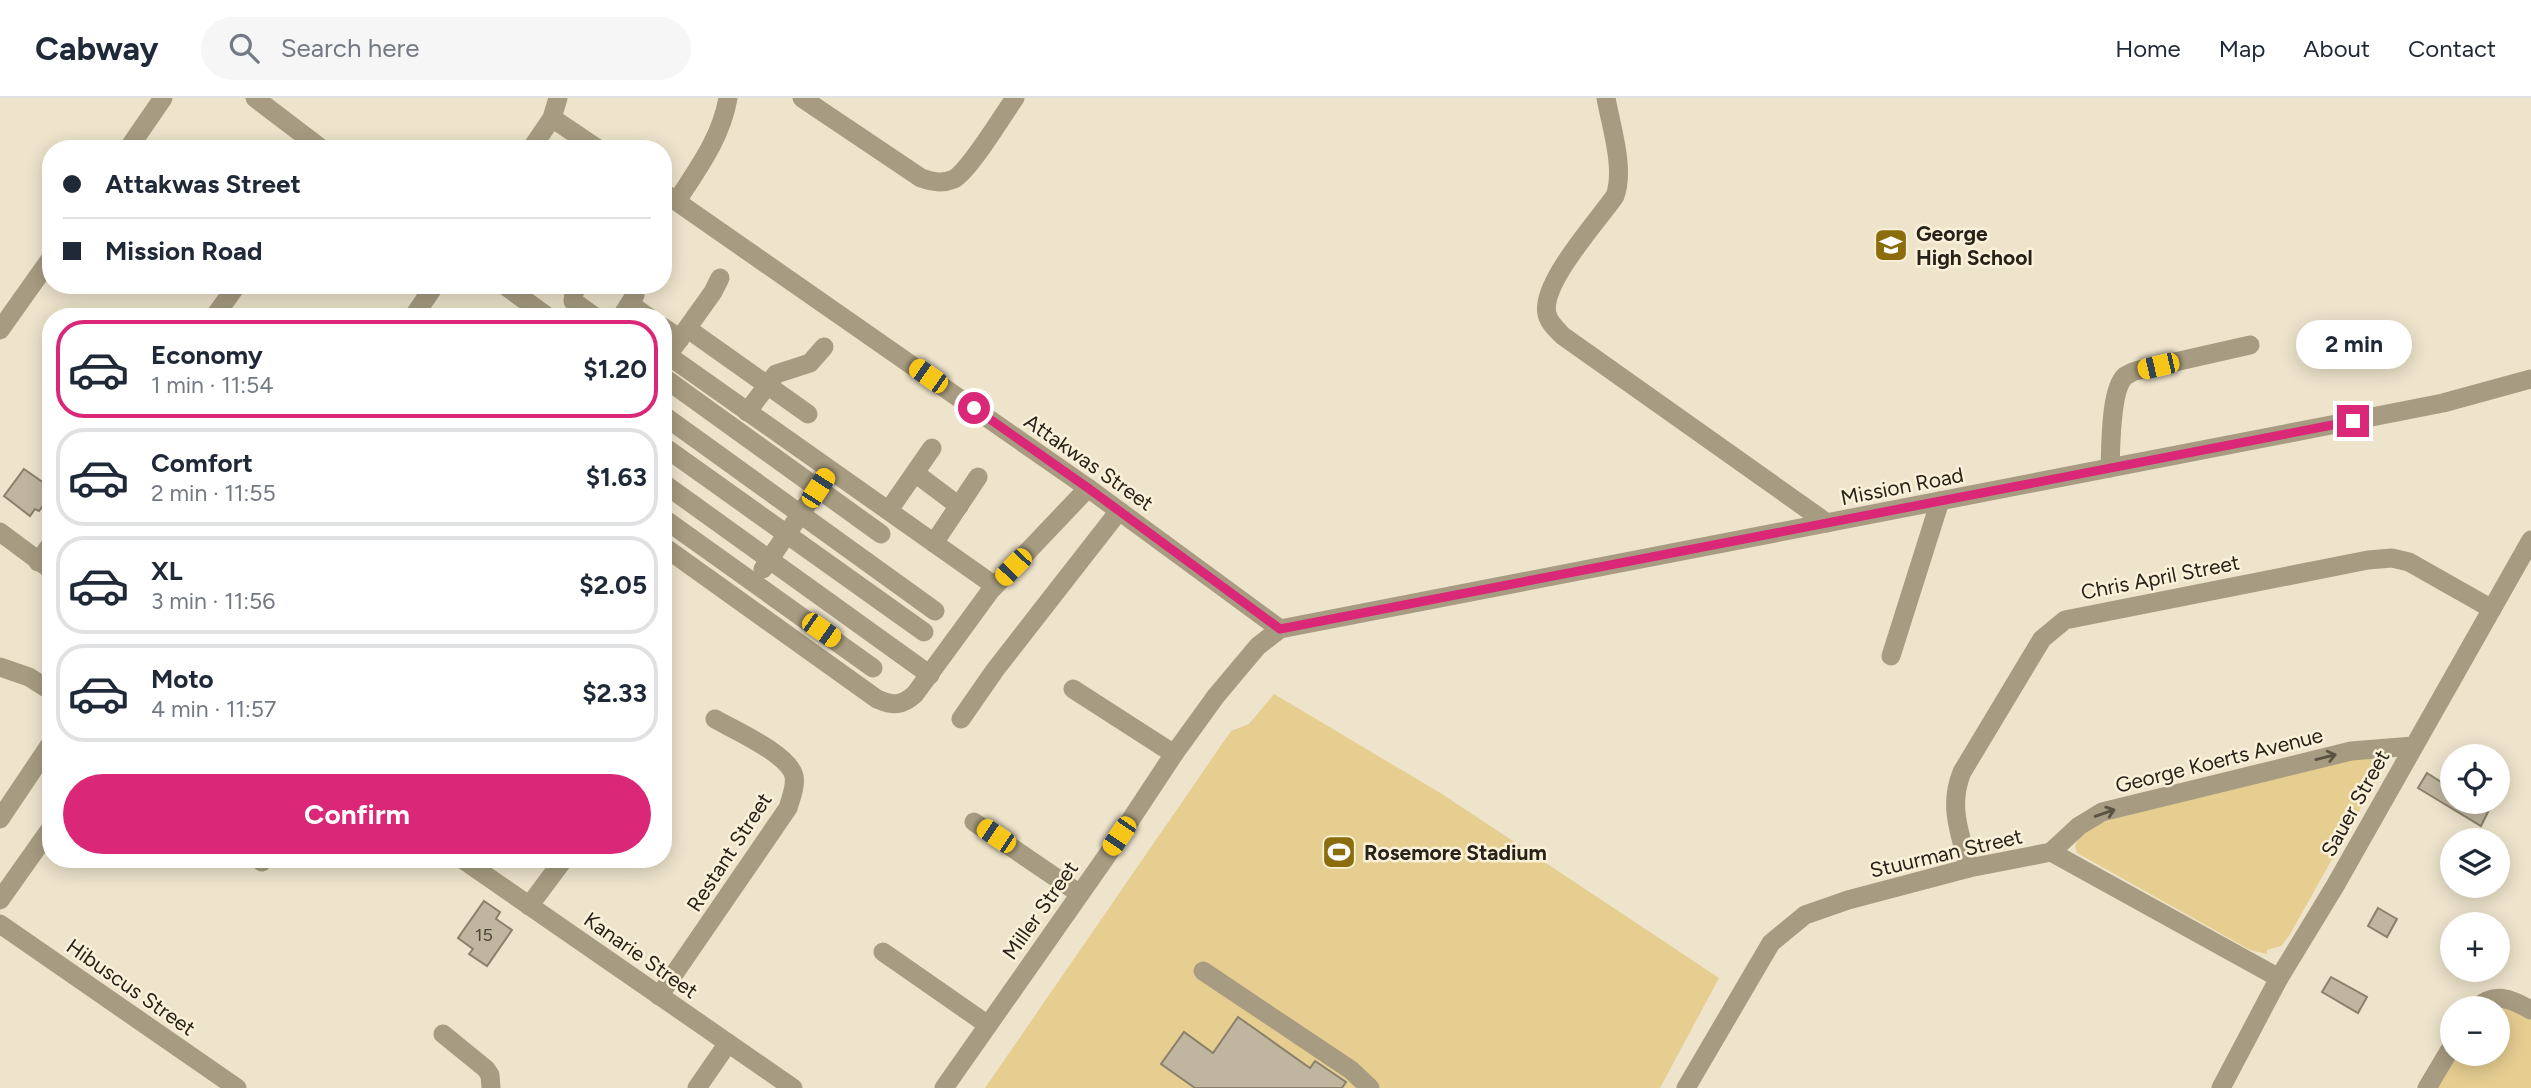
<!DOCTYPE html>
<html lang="en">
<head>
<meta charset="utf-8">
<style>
  :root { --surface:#fff; --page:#f6f6f7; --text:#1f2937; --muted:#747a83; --line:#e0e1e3; --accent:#db2777 }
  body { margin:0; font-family:Figtree,sans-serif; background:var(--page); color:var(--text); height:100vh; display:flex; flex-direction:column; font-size:26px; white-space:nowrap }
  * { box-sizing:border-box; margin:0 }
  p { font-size:23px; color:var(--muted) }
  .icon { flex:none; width:38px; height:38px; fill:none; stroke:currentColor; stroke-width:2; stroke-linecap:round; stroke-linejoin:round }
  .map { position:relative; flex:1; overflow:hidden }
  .details { position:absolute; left:42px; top:210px; width:630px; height:560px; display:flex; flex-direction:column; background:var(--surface); border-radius:28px; box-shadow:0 4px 18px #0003 }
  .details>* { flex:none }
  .top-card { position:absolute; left:42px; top:42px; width:630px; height:154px; border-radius:28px; box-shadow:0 4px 18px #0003; display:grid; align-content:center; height:154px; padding:0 21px; background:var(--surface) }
  .controls { position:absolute; left:2440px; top:646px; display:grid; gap:14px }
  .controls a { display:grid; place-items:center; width:70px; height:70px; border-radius:50%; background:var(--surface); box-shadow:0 4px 18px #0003; font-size:35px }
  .end { position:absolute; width:32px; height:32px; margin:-16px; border:9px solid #db2777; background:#fff; box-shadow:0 0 0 4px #fff }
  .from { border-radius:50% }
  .bubble { position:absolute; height:49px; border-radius:24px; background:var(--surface); box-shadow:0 4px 18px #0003; font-size:23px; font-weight:700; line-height:49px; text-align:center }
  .car { position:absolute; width:21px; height:42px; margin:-21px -10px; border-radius:9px; box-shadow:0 0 5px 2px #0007; background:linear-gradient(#f5c518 24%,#345 0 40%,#f5c518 0 76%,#345 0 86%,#f5c518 0) }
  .top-card b { display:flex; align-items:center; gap:24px; height:66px; font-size:26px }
  .top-card b+b { border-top:2px solid var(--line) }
  .top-card i { width:18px; height:18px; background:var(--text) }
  ul { padding:12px 0 0; list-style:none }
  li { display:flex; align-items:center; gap:21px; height:98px; margin:0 14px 10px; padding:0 7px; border:4px solid var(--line); border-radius:28px }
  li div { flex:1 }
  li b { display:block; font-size:26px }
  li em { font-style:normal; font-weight:700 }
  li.current { border-color:var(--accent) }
  li>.icon { width:63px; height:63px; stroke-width:1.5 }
  .action { display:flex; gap:14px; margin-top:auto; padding:14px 21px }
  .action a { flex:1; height:80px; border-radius:42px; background:var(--accent); color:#fff; font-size:28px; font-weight:700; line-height:80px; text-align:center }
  header { display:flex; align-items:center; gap:42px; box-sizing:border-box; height:98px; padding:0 35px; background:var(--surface); border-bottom:2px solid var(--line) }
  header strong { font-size:33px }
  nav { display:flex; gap:38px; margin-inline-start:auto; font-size:24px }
  .search { width:490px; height:63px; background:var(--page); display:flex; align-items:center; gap:18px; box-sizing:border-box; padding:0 24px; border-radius:38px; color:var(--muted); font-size:26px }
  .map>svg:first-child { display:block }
  .green { fill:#e6ce91 }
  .building { fill:#c0b69f; stroke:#8a816c; stroke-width:2 }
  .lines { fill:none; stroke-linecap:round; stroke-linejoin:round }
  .minor { stroke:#a79c81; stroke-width:19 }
  .oneway { stroke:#5a5343 }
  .route { stroke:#db2777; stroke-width:9 }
  .labels { text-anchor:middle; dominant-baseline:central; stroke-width:5; stroke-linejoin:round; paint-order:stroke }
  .number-label { font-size:18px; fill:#4d483b }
  .poi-label { font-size:21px; font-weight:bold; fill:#27231a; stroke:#fbf1d9; text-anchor:start }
  .street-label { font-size:21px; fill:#27231a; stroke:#fbf1d9 }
</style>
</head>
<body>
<header>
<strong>Cabway</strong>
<div class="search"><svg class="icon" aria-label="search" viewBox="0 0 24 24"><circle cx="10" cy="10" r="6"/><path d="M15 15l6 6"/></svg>Search here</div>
<nav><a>Home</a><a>Map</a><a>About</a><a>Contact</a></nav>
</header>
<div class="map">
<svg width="2531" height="990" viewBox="0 0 2531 990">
  <rect width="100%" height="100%" fill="#eee4cc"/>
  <!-- green -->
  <g class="green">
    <path d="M 1274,596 L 1442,696 L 1719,880 L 1660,990 L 985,990 L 1231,633 L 1249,626 Z"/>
    <path d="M 2358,659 C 2369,660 2375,660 2380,669 L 2376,672 L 2377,681 L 2289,838 L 2281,848 L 2267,852 L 2267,856 L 2250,852 L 2077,755 L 2075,748 L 2080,738 L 2102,724 Z"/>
    <path d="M 2488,908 L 2511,910 L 2531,922 L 2531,990 L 2437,990 L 2456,956 L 2497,956 L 2497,910 L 2486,910 Z"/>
  </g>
  <!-- building -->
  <g class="building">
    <path d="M 24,371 L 51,390 L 51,397 L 39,413 L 35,411 L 30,418 L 4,398 Z"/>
    <path d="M 2427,675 L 2452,691 L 2452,704 L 2474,704 L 2489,712 L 2481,728 L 2418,690 Z"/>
    <path d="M 484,803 L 500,814 L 496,821 L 512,832 L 487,868 L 469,856 L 473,851 L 458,840 Z"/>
    <path d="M 2378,810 L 2397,821 L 2387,839 L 2368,828 Z"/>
    <path d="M 2331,879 L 2367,899 L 2358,915 L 2322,894 Z"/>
    <path d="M 1238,919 L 1310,970 L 1315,963 L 1346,984 L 1342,990 L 1195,990 L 1161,966 L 1184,934 L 1213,955 Z"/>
  </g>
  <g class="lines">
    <!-- minor -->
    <g class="minor">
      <path d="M 255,0 L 322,51"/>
      <path d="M 802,0 L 921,80 C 933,84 942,86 954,81 C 970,72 1002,18 1015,0"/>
      <path d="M 1606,0 C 1611,28 1625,71 1615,98 C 1597,124 1540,186 1547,216 C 1549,225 1557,232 1563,238 L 1827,425"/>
      <path d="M 552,20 L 598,51"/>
      <path d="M 128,51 L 163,0"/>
      <path d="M 531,51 L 552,20 L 558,0"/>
      <path d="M 663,94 L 1088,390 L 1280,531"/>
      <path d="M 677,103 C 698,70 721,40 728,0"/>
      <path d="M 504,187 L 548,219"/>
      <path d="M 578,187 L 574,195 L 573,203 L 595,219"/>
      <path d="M 630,206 L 648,219"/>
      <path d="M 214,219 L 237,187"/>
      <path d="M 413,219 L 435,187"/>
      <path d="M 621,219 L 635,197 L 635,187"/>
      <path d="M 663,229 L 680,241"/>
      <path d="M 688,231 L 808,316"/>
      <path d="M 0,232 L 51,160"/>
      <path d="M 669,258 L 995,488"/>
      <path d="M 663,264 L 713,194 L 720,180"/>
      <path d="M 663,279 L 881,436"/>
      <path d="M 747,314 L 776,276 L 810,265 L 824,249"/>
      <path d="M 663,317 L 935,513"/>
      <path d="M 663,348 L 924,534"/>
      <path d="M 2110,370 C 2111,349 2110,292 2125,278 C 2125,278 2134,273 2135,273 L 2250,247"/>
      <path d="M 915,375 L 959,408"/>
      <path d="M 663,385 L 930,577"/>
      <path d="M 889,412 L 932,350"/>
      <path d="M 663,420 L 873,570"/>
      <path d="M 0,434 L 51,472"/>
      <path d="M 934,445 L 978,379"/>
      <path d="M 663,448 L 877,601 C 893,608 902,608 915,596 L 991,492 L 1088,390"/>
      <path d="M 38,464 L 51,446"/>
      <path d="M 763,471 L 825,380"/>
      <path d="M 1891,558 L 1940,403"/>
      <path d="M 0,569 L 29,579 L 51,593"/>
      <path d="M 1073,591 L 1174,656"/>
      <path d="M 961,621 L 995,572 L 1119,413"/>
      <path d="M 0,721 L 51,645"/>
      <path d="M 974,724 L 1080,796"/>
      <path d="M 2051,754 L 2079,728 L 2102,714 L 2351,653 L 2413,648"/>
      <path d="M 462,761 L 793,990"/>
      <path d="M 262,764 L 264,761"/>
      <path d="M 1969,770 C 1960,735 1948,708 1962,674 L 2042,541 L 2065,522 L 2368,462 L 2392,460 L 2409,464 L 2492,511"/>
      <path d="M 0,802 L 51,730"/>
      <path d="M 529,808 L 564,761"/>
      <path d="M 0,826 L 237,990"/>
      <path d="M 883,854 L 988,927"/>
      <path d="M 1203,873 L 1351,972 L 1370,990"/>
      <path d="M 659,898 L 788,710 C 791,700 796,688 794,678 C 789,656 734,632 715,621"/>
      <path d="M 2476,910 C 2496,893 2510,901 2531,912"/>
      <path d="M 443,936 L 486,971 L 490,977 L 491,990"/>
      <path d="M 697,990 L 728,945"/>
      <path d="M 944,990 L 1106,759 L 1174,656 L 1216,598 L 1258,548 L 1280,531 L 2331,327 L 2443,305 L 2531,281"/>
      <path d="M 1686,990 L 1771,845 L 1805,817 L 1848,802 L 1969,770 L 2051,754 L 2279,880"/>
      <path d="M 2221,990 L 2279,880 L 2335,788 L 2531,442"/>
      <path d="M 2427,990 L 2452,948"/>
    </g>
  </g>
  <!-- one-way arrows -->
  <defs><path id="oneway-shaft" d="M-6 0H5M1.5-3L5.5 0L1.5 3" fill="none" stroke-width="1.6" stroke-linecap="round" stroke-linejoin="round" transform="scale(1.75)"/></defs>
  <g class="oneway">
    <use href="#oneway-shaft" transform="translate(2326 659) rotate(-14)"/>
    <use href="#oneway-shaft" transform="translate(2105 715) rotate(-19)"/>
  </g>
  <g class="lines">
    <!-- route -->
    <path class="route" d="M 974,310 L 1088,390 L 1280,531 L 2353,323"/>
  </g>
  <!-- icons -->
  <defs>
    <g id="school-square" transform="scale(1.75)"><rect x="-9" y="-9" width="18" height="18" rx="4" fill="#8b6d0e" stroke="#fbf1d9"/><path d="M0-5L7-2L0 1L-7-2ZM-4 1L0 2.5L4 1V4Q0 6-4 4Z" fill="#fff"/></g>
    <g id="stadium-square" transform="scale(1.75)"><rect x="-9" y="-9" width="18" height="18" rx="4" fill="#8b6d0e" stroke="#fbf1d9"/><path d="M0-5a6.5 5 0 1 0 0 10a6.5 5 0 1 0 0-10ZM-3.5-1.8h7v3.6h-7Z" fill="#fff"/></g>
  </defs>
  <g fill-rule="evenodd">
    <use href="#school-square" x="1891" y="147"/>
    <use href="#stadium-square" x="1339" y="754"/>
  </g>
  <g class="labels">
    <!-- number labels -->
    <g class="number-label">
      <text x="484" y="837">15</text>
    </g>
    <!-- poi labels -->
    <g class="poi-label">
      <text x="1916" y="135">George<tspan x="1916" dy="24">High School</tspan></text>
      <text x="1364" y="754">Rosemore Stadium</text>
    </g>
    <!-- street labels -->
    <g class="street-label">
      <text transform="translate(1089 364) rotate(35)">Attakwas Street</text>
      <text transform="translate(1902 388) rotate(-11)">Mission Road</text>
      <text transform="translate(2160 479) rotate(-11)">Chris April Street</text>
      <text transform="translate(2219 662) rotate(-14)">George Koerts Avenue</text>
      <text transform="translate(2355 705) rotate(-61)">Sauer Street</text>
      <text transform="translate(729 754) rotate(-57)">Restant Street</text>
      <text transform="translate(1946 755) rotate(-13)">Stuurman Street</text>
      <text transform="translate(1040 812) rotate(-55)">Miller Street</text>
      <text transform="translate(641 857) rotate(35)">Kanarie Street</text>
      <text transform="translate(131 889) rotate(35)">Hibuscus Street</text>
    </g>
  </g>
</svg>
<div class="controls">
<a><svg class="icon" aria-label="locate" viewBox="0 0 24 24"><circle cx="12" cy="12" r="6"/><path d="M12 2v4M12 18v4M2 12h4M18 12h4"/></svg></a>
<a><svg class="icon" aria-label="layers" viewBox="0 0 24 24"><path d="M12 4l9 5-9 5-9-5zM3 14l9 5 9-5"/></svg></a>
<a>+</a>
<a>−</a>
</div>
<i class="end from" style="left:974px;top:310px"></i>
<i class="end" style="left:2353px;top:323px"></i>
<div class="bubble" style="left:2296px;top:222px;width:116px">2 min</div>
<i class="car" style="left:2158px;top:268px;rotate:257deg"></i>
<i class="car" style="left:928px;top:278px;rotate:305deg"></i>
<i class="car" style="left:818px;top:390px;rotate:33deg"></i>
<i class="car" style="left:1013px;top:469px;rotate:224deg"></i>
<i class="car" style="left:821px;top:532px;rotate:125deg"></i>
<i class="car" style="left:996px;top:738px;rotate:304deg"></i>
<i class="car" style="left:1119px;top:738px;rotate:214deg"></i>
<div class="top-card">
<b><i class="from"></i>Attakwas Street</b>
<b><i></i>Mission Road</b>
</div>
<section class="details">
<ul>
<li class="current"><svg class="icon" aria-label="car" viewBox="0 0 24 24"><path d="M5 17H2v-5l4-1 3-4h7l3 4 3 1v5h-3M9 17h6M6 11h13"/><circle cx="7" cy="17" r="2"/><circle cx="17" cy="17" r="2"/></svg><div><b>Economy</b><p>1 min · 11:54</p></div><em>$1.20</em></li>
<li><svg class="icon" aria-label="car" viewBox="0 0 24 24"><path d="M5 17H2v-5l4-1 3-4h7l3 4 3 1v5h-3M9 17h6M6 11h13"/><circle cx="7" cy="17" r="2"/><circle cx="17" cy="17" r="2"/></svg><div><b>Comfort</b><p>2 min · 11:55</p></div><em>$1.63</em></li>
<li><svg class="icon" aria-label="car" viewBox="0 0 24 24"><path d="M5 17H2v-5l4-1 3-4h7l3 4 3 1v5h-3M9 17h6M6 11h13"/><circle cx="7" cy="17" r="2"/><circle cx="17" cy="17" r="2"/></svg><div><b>XL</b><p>3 min · 11:56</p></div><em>$2.05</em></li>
<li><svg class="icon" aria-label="car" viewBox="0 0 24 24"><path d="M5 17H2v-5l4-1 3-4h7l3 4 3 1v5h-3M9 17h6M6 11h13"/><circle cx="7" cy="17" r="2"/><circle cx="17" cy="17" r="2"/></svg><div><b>Moto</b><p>4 min · 11:57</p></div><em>$2.33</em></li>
</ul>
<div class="action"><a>Confirm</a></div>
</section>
</div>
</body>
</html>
